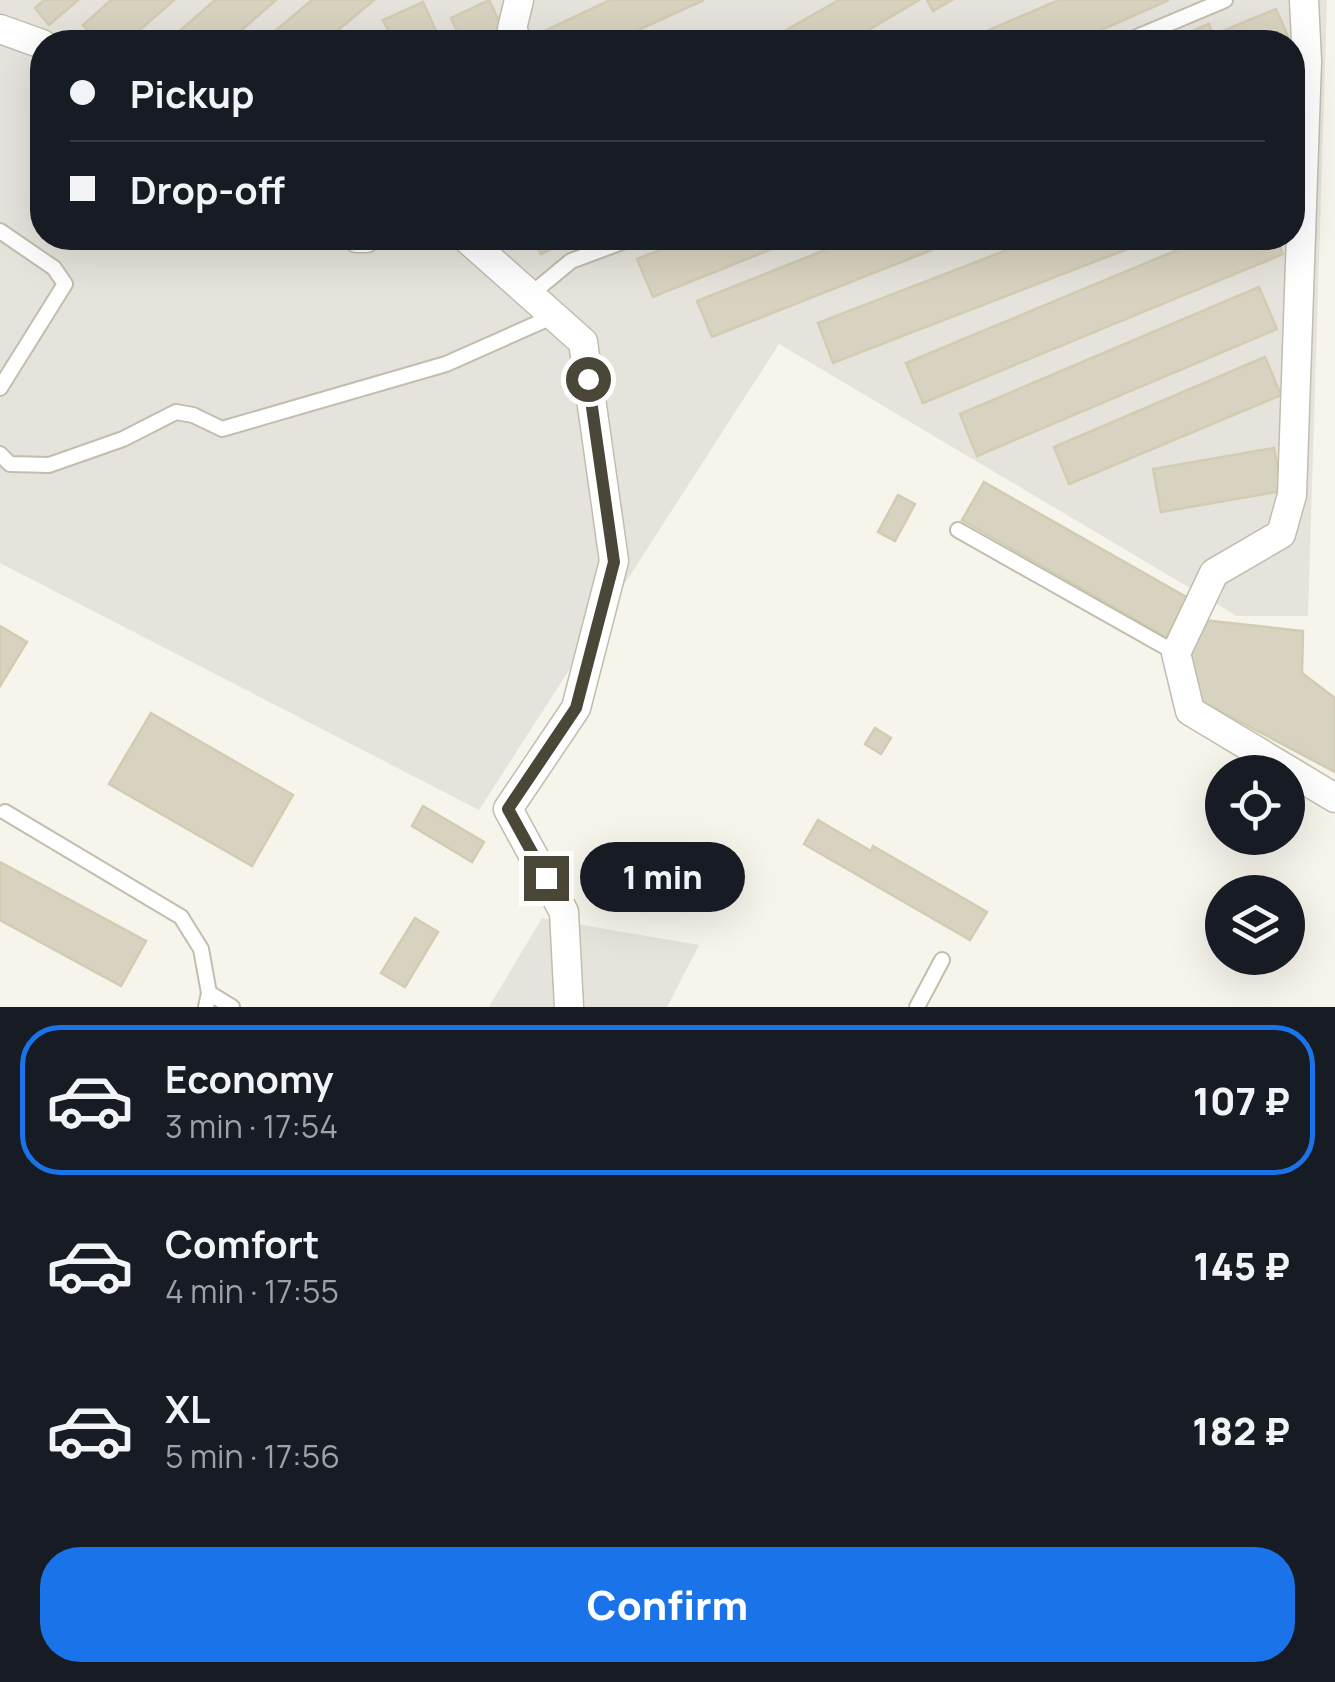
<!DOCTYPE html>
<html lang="en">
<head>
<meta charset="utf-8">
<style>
  :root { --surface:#171b24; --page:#242831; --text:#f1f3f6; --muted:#9ea1a6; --line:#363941; --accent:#1a73e8 }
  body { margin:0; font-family:Manrope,sans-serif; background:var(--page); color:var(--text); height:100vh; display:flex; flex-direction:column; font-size:38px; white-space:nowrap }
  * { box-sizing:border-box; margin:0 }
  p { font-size:32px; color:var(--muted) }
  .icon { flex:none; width:55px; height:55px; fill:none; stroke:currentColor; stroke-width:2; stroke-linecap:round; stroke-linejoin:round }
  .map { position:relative; height:1007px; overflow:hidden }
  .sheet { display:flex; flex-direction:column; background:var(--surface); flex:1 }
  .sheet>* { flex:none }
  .top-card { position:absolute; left:30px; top:30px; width:1275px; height:220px; border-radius:40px; box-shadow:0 10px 40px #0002; display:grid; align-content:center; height:220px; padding:0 40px; background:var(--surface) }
  .fabs { position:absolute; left:1205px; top:755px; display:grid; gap:20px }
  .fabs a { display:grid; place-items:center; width:100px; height:100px; border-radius:50%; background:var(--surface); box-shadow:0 10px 40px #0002; font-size:50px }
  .end { position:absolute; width:45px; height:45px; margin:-22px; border:12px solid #4a4638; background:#fff; box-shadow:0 0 0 5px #fff }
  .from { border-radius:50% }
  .bubble { position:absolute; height:70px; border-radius:35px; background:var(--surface); box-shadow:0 10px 40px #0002; font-size:32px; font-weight:800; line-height:70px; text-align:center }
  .top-card b { display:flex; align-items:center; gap:35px; height:95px; font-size:38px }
  .top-card b+b { border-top:2px solid var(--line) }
  .top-card i { width:25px; height:25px; background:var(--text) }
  ul { padding:18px 0 0; list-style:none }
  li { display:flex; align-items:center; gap:30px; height:150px; margin:0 20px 15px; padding:0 20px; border:5px solid transparent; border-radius:40px }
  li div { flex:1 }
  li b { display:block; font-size:38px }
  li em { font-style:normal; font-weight:800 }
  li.selected { border-color:var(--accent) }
  li>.icon { width:90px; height:90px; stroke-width:1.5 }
  .button { display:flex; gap:20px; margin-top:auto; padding:20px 40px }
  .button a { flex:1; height:115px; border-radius:40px; background:var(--accent); color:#fff; font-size:40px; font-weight:800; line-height:115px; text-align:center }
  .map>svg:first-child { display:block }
  .industrial { fill:#e6e3dc; fill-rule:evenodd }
  .building { fill:#d8d3c0; stroke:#d3ccb2; stroke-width:2.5 }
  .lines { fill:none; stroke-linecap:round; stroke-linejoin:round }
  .service-casing { stroke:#c2bead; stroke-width:18 }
  .minor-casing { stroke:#c2bead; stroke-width:31 }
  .service { stroke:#fff; stroke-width:14 }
  .minor { stroke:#fff; stroke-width:28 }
  .route { stroke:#4a4638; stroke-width:12 }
</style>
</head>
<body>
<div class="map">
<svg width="1335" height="1007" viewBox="0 0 1335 1007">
  <rect width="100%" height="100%" fill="#f6f4eb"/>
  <!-- industrial -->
  <g class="industrial">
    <path d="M 0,0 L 1327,0 L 1308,616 L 1237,616 L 779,344 L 479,810 L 0,563 ZM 42,42 L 1292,42 L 1292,238 L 42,238 Z"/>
    <path d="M 542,918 L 699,945 L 667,1007 L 489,1007 Z"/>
  </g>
  <!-- building -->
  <g class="building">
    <path d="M 44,0 L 78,0 L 49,25 L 35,8 Z"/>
    <path d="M 111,0 L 174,0 L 126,42 L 98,42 L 83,25 Z"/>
    <path d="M 215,0 L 276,0 L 228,42 L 167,42 Z"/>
    <path d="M 312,0 L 374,0 L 324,42 L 262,42 Z"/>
    <path d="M 489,0 L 509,42 L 462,42 L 451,18 Z"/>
    <path d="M 610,0 L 704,0 L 612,42 L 547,42 L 542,32 Z"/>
    <path d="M 839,0 L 919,0 L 848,42 L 765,42 Z"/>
    <path d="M 927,0 L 952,0 L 933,11 Z"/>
    <path d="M 1059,0 L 1169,0 L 1074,42 L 961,42 Z"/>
    <path d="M 423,2 L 441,42 L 394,42 L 383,20 Z"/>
    <path d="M 1276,9 L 1290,41 L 1287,42 L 1165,42 L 1209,24 L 1213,35 Z"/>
    <path d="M 533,238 L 574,238 L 541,254 Z"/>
    <path d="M 690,238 L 799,238 L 653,297 L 637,259 Z"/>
    <path d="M 855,238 L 962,238 L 712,337 L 697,301 Z"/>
    <path d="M 1038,238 L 1156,238 L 833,363 L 818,323 Z"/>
    <path d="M 1206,238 L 1276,238 L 1283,254 L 923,403 L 906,363 Z"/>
    <path d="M 1259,287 L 1277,329 L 977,456 L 960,414 Z"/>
    <path d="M 1265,357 L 1281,395 L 1069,484 L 1054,447 Z"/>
    <path d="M 1274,448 L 1282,491 L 1161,512 L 1153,469 Z"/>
    <path d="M 984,482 L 1188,598 L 1166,637 L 962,520 Z"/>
    <path d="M 898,495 L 915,504 L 895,541 L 878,532 Z"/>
    <path d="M 1202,620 L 1303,631 L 1302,673 L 1335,698 L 1335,772 L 1190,695 L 1186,673 Z"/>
    <path d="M 0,626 L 27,642 L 0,686 Z"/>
    <path d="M 151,713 L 293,795 L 252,866 L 109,784 Z"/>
    <path d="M 875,728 L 891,738 L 881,754 L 865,744 Z"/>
    <path d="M 423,806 L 484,842 L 472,862 L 412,826 Z"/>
    <path d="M 818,820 L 871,851 L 873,846 L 987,912 L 970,940 L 804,844 Z"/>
    <path d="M 0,862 L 146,941 L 121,986 L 0,920 Z"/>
    <path d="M 415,918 L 438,932 L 405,987 L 381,973 Z"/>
  </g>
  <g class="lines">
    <!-- service casing -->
    <g class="service-casing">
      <g id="service">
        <path d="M 1125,42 L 1225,0"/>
        <path d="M 0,231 L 54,268 L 65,284 L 0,388"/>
        <path d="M 530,295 L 571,261 L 633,238"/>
        <path d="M 0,454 L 10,464 L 49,465 L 123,439 L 176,412 L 193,415 L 222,429 L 446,364 L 554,316"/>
        <path d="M 958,530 L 1176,653"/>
        <path d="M 5,812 L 181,917 L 201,949 L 209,993 L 206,1007"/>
        <path d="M 209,993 L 232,1007"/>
        <path d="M 917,1007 L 942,960"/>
      </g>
    </g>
    <!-- minor casing -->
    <g class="minor-casing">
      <g id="minor">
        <path d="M 1304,0 L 1307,61 L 1292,495 L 1281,534 L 1214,573 L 1176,653 L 1190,711 L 1335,798"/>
        <path d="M 0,29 L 42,44"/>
        <path d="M 518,42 L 512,29 L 519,0"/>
        <path d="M 357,238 L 366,238"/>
        <path d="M 466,238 L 583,342 L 614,561 L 576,708 L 508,809 L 564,912 L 569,1007"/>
      </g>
    </g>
    <!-- service -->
    <use href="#service" class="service"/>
    <!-- minor -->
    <use href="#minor" class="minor"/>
  </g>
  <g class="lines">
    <!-- route -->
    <path class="route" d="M 546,878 L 508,809 L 576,708 L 614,562 L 588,379"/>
  </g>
</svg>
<div class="fabs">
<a><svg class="icon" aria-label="locate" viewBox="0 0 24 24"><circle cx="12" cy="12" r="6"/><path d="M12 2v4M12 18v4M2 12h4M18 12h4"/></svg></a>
<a><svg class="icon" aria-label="layers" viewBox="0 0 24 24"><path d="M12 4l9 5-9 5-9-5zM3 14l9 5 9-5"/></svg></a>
</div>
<i class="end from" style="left:588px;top:379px"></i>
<i class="end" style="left:546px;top:878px"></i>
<div class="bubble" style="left:580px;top:842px;width:165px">1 min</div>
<div class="top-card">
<b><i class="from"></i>Pickup</b>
<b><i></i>Drop-off</b>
</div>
</div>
<section class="sheet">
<ul>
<li class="selected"><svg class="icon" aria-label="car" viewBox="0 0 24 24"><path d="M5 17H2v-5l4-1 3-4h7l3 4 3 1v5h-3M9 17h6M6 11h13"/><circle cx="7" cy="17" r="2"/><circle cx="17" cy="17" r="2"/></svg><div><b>Economy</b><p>3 min · 17:54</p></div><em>107 ₽</em></li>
<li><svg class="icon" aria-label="car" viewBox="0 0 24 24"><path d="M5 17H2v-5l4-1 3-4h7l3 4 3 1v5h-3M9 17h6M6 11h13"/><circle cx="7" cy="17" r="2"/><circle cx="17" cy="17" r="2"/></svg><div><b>Comfort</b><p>4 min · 17:55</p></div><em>145 ₽</em></li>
<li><svg class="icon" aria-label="car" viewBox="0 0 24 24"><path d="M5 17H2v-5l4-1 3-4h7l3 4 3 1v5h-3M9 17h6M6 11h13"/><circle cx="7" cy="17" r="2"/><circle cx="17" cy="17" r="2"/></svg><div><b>XL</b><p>5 min · 17:56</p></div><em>182 ₽</em></li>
</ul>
<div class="button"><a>Confirm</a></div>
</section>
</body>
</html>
